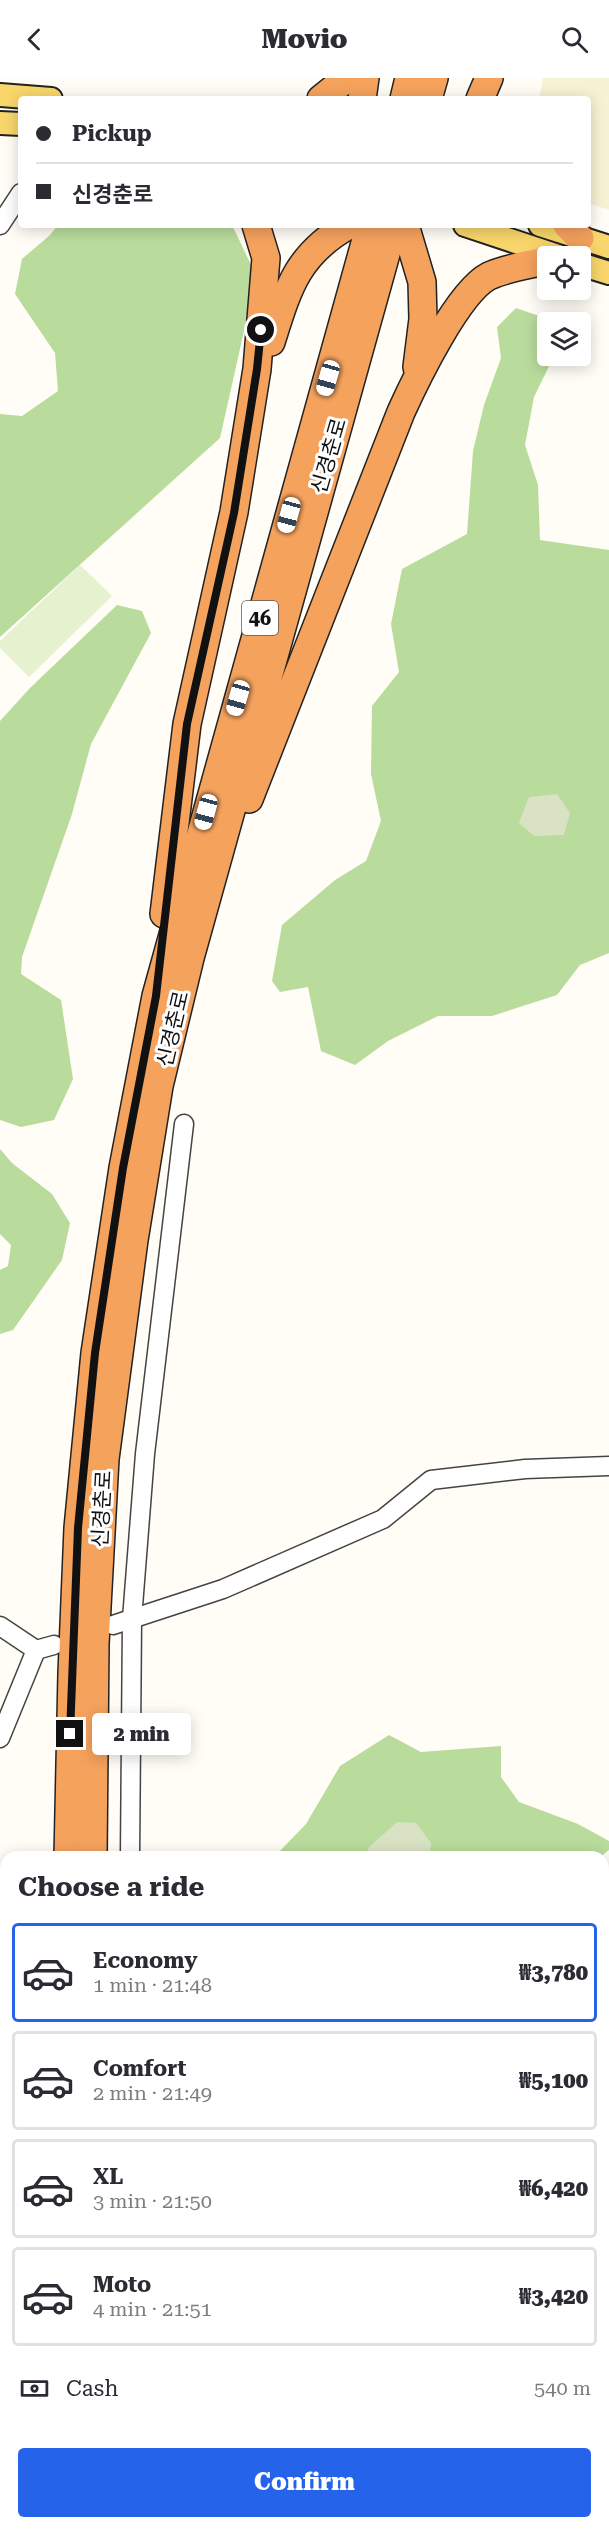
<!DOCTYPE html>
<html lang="en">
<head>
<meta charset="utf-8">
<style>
  :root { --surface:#fff; --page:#f7f7f7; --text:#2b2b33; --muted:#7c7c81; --line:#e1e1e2; --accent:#2563eb }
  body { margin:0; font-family:"Roboto Serif","Noto Sans KR",serif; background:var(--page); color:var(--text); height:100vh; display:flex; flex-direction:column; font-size:22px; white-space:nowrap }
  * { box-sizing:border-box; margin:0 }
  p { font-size:20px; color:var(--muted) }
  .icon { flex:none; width:33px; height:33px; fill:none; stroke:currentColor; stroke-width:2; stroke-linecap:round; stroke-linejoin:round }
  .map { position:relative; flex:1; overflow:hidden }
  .side { position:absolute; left:0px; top:1773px; width:609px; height:678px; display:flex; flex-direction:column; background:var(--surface); border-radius:18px 18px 0 0; box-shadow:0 3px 15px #0003 }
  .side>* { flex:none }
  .hud { position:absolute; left:18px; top:18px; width:573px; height:132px; border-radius:6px; box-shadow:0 3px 15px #0003; display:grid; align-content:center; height:132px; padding:0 18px; background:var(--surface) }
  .buttons { position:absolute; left:537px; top:168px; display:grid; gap:12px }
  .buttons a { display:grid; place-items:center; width:54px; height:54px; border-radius:6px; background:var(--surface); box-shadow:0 3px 15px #0003; font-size:30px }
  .end { position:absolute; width:27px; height:27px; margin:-14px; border:8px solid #111; background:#fff; box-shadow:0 0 0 3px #fff }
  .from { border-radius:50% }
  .bubble { position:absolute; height:42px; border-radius:6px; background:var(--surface); box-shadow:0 3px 15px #0003; font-size:20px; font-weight:800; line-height:42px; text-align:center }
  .car { position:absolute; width:18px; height:36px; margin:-18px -9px; border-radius:8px; box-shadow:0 0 4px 2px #0007; background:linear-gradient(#fff 24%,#345 0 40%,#fff 0 76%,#345 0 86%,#fff 0) }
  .hud b { display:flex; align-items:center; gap:21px; height:57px; font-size:22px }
  .hud b+b { border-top:2px solid var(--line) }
  .hud i { width:15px; height:15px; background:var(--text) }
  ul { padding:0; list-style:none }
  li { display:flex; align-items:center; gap:18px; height:99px; margin:0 12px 9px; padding:0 6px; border:3px solid var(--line); border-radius:6px }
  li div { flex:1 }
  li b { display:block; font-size:22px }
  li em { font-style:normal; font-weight:800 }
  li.selected { border-color:var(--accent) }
  li>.icon { width:54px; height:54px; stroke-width:1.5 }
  h2 { padding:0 18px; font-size:27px; line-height:72px }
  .pay { display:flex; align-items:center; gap:15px; height:66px; padding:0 18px; font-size:22px }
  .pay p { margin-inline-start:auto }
  .cta { display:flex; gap:12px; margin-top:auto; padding:12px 18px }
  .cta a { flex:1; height:69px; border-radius:6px; background:var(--accent); color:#fff; font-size:24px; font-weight:800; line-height:69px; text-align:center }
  header { display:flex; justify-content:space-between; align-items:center; height:78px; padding:0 18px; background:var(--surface); font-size:27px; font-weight:800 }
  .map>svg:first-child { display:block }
  .farmland { fill:#f6f3d4 }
  .forest { fill:#b9dc9c }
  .cemetery { fill:#d9e3c4 }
  .pitch { fill:#e6f2cf }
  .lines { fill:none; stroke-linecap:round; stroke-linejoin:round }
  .minor-casing { stroke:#444; stroke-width:21 }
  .major-casing { stroke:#222; stroke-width:26 }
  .highway-casing { stroke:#222; stroke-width:30 }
  .minor { stroke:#fff; stroke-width:18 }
  .major { stroke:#f9d66b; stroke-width:22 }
  .highway { stroke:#f5a25d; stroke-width:27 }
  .route { stroke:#111; stroke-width:8 }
  .labels { text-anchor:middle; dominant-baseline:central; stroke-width:6; stroke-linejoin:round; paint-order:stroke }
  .shield { fill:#fff; stroke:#585858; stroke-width:1.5 }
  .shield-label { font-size:20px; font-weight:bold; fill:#111 }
  .street-label { font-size:21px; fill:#111; stroke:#fff }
</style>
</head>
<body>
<header><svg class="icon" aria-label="back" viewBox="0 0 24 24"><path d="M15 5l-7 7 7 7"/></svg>Movio<svg class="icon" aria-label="search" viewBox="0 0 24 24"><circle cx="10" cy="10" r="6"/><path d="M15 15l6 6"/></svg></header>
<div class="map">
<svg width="609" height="2451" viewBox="0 0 609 2451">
  <rect width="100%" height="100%" fill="#fffdf5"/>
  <!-- farmland -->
  <path class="farmland" d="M 543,0 L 609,0 L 609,132 L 588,125 L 588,21 L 539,21 Z"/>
  <!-- forest -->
  <g class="forest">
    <path d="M 58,147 L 232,147 L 254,193 L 244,253 L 220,360 L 0,559 L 0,336 L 22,338 L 58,313 L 55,275 L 15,216 L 22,181 L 50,157 Z"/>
    <path d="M 516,230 L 548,241 L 548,278 L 554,278 L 534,319 L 525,367 L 538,407 L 540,462 L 609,472 L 609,875 L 580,887 L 557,917 L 492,938 L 438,938 L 388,963 L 355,987 L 321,973 L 308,909 L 280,914 L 272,903 L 282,847 L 335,802 L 366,783 L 381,743 L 371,696 L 372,628 L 399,594 L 391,546 L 402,491 L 467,456 L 473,373 L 484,327 L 501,280 L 497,249 Z"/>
    <path d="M 117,527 L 142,533 L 151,555 L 91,666 L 72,736 L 22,879 L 21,896 L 61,922 L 73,1001 L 54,1042 L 21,1049 L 0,1042 L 0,643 L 30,610 Z"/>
    <path d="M 0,1071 L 12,1085 L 52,1116 L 70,1145 L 62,1182 L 13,1252 L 0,1256 L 0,1192 L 8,1188 L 11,1167 L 0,1156 Z"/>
    <path d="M 389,1657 L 421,1674 L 501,1668 L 501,1699 L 519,1724 L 578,1746 L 609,1763 L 609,1772 L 600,1779 L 428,1779 L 431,1765 L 368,1770 L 368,1779 L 274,1779 L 306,1746 L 340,1688 Z"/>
    <path d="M 603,1834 L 609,1835 L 609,2327 L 603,2337 Z"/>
    <path d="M 0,1877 L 6,1888 L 6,2445 L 42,2445 L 42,2451 L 0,2451 Z"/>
    <path d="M 197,2445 L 274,2445 L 279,2451 L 196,2451 Z"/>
  </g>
  <!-- cemetery -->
  <g class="cemetery">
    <path d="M 557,716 L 570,735 L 564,757 L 534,758 L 519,745 L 529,719 Z"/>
    <path d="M 397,1744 L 416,1745 L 431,1765 L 428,1779 L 368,1779 L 368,1770 Z"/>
  </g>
  <!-- pitch -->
  <path class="pitch" d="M 80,487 L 112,518 L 29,599 L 0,570 L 0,563 Z"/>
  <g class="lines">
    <!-- minor casing -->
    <g class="minor-casing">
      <g id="minor">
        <path d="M 0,147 L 21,115"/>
        <path d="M 113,1547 L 223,1511 L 383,1441 L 431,1402 L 525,1391 L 609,1388"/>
        <path d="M 0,1548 L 36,1572 L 0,1660"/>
        <path d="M 36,1572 L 54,1567"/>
        <path d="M 130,1779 L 132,1541 L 145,1376 L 184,1046"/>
      </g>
    </g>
    <!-- major casing -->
    <g class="major-casing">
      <g id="major">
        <path d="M 0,17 L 51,21"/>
        <path d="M 0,45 L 21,46"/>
        <path d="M 465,147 L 558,178"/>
        <path d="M 540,147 L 609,169"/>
        <path d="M 580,186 L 609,195"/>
      </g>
    </g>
    <!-- highway casing -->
    <g class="highway-casing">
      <g id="highway">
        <path d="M 321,21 L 347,0"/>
        <path d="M 362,21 L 365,0"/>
        <path d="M 404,21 L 409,0"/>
        <path d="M 428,21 L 434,0"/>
        <path d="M 480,21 L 489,0"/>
        <path d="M 405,147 L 422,204 L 423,241 L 417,289"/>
        <path d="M 567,147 L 580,160"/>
        <path d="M 271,264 C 288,210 297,176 349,147"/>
        <path d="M 249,721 L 401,334 C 416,301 458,214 489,198 C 506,190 529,187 548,182"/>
        <path d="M 164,836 L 187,646 L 234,434 L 257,291 L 266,180 L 256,147"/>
        <path d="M 68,1779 L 72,1595 L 78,1450 L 95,1275 L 123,1090 L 156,918 L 370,147"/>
        <path d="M 93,1779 L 95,1566 L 105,1381 L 134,1162 L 159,1008 L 190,880 L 394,147"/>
        <path d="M 73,2445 L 73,2451"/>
        <path d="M 100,2445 L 100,2451"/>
      </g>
    </g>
    <!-- minor -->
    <use href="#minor" class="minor"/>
    <!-- major -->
    <use href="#major" class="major"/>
    <!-- highway -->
    <use href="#highway" class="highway"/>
  </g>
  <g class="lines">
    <!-- route -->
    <path class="route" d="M 70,1656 L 78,1450 L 95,1275 L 123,1090 L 156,918 L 187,646 L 234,435 L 257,291 L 261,252"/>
  </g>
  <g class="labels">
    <!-- shield labels -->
    <rect class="shield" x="242" y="523" width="36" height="34" rx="4.5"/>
    <g class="shield-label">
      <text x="260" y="540">46</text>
    </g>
    <!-- street labels -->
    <g class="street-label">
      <text transform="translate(329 378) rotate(-74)">신경춘로</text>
      <text transform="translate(173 951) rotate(-77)">신경춘로</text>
      <text transform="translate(102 1431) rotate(-87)">신경춘로</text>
    </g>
  </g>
</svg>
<div class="buttons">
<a><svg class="icon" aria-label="locate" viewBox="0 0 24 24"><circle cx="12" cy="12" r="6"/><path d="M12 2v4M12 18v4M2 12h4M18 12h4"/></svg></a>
<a><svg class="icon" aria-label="layers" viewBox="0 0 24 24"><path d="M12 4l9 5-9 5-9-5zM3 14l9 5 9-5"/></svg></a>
</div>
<i class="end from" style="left:261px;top:252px"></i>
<i class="end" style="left:70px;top:1656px"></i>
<div class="bubble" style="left:92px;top:1635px;width:99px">2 min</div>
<i class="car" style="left:328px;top:300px;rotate:196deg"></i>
<i class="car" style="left:289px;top:437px;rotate:195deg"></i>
<i class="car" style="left:238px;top:620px;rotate:196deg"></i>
<i class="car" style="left:206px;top:734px;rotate:195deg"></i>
<div class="hud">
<b><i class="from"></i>Pickup</b>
<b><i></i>신경춘로</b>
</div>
<section class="side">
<h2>Choose a ride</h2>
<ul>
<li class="selected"><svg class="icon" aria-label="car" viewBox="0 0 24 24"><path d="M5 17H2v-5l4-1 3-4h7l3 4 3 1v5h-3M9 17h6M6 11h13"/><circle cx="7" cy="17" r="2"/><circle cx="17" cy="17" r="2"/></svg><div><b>Economy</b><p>1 min · 21:48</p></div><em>₩3,780</em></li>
<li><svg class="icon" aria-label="car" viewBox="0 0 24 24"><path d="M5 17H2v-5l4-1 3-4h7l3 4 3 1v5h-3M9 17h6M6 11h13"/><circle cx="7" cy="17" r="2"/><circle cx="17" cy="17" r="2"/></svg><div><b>Comfort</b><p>2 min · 21:49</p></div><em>₩5,100</em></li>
<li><svg class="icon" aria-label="car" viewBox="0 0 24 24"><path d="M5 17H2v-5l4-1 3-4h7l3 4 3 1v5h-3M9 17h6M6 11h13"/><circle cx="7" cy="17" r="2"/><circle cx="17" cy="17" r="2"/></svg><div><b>XL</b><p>3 min · 21:50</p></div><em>₩6,420</em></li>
<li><svg class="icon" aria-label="car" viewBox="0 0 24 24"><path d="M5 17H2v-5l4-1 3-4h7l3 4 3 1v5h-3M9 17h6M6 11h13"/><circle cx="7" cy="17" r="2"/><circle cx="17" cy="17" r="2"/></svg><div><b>Moto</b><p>4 min · 21:51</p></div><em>₩3,420</em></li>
</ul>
<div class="pay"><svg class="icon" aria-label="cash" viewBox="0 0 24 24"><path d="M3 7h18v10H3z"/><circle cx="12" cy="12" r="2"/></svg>Cash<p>540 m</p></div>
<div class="cta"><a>Confirm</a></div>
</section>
</div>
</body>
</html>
